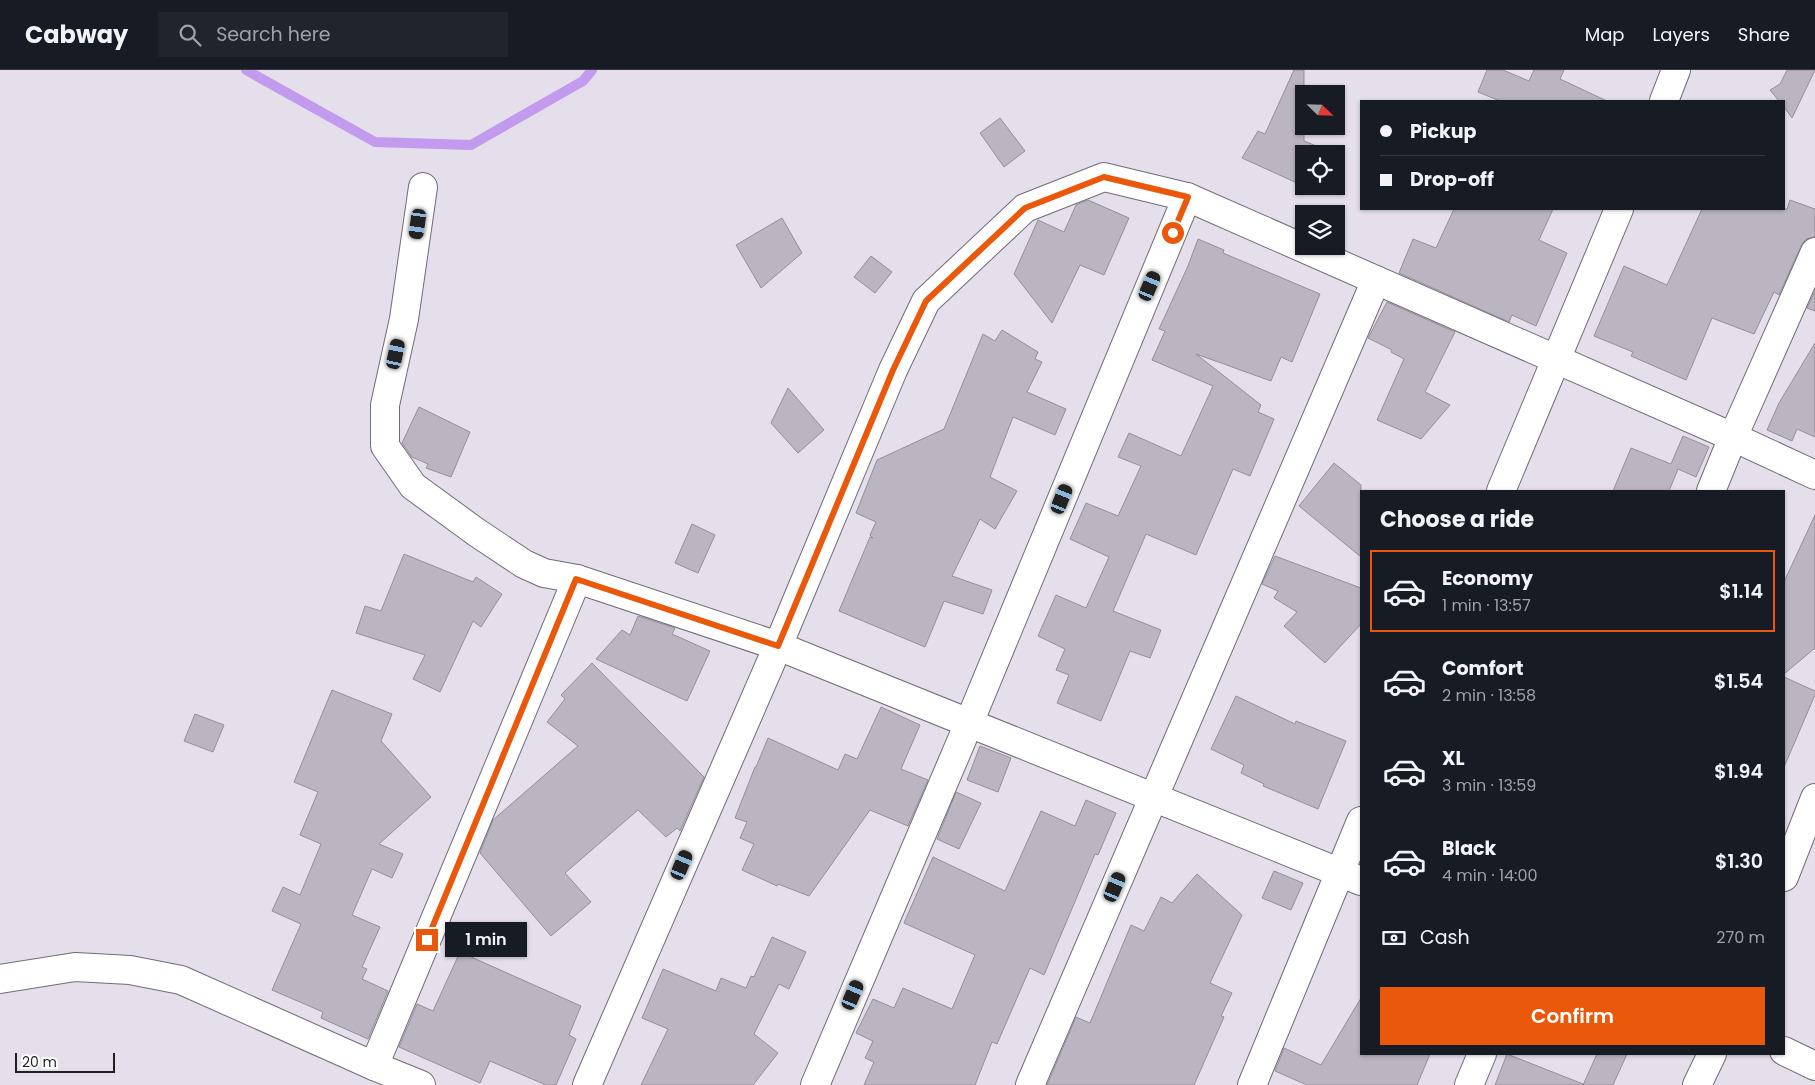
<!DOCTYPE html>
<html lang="en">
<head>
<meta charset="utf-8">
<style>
  :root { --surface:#171b24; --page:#20242c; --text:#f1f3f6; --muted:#9ea1a6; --line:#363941; --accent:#ea580c }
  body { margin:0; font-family:Poppins,sans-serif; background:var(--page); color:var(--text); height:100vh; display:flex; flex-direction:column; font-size:19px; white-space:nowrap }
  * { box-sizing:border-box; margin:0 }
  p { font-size:16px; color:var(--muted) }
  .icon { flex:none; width:28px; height:28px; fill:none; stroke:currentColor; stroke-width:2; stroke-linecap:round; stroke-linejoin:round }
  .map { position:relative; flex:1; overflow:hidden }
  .sheet { position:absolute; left:1360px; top:420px; width:425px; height:565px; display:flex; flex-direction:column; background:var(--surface); border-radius:0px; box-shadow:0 1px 4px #0004 }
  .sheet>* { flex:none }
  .guide { position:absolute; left:1360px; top:30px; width:425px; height:110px; border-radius:0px; box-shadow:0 1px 4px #0004; display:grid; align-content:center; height:110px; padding:0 20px; background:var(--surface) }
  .needle { width:32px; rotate:113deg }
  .tools { position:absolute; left:1295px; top:15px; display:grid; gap:10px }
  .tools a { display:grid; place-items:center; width:50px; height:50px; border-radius:0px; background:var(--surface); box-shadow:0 1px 4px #0004; font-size:25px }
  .scale { position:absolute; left:15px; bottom:12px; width:100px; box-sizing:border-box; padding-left:5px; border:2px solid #201f23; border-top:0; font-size:14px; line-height:18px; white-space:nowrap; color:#201f23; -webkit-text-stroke:4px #fff; paint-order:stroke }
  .end { position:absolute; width:22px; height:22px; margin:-11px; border:6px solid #ea580c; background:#fff; box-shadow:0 0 0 2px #fff }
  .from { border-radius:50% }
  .bubble { position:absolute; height:35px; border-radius:0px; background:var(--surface); box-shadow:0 1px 4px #0004; font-size:16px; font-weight:600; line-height:35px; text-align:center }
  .car { position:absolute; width:15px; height:30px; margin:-15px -8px; border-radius:6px; box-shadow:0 0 4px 1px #0007; background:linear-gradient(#222 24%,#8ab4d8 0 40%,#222 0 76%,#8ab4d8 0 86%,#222 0) }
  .guide b { display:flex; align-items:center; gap:18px; height:48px; font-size:19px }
  .guide b+b { border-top:1px solid var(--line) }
  .guide i { width:12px; height:12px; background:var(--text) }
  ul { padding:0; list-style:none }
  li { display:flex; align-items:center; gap:15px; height:82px; margin:0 10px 8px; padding:0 10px; border:2px solid transparent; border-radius:0px }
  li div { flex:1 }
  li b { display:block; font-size:19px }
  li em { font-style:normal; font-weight:600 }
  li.selected { border-color:var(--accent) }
  li>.icon { width:45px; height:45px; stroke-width:1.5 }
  h2 { padding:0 20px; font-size:22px; line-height:60px }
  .pay { display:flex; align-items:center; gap:12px; height:55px; padding:0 20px; font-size:19px }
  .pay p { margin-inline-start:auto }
  .primary-button { display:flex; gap:10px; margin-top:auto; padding:10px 20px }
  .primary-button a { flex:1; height:58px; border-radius:0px; background:var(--accent); color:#fff; font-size:20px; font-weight:600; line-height:58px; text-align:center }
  header { display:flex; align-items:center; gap:30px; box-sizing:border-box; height:70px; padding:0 25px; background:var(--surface); border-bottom:1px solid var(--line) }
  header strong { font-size:24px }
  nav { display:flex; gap:28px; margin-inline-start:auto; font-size:18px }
  .search { width:350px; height:45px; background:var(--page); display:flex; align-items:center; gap:12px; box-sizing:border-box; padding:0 18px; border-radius:0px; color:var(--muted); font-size:19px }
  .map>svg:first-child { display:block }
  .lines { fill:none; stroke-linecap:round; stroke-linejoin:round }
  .stream { stroke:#c29aee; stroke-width:10 }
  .building { fill:#bab5c0; stroke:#948f9a }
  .minor-casing { stroke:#716c76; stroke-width:30 }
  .minor { stroke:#fff; stroke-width:28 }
  .route { stroke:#ea580c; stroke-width:6 }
</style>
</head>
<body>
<header>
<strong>Cabway</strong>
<div class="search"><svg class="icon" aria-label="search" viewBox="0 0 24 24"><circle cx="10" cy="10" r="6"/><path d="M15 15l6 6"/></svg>Search here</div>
<nav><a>Map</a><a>Layers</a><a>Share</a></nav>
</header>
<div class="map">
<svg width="1815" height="1015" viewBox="0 0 1815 1015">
  <rect width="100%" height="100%" fill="#e4dfea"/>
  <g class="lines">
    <!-- stream -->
    <path class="stream" d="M 246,0 L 375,72 L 471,75 L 583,11 L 592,0"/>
  </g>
  <!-- building -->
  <g class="building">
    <path d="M 1294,0 L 1304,0 L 1304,71 L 1314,75 L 1310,84 L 1304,84 L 1304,98 L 1297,113 L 1242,88 L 1258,61 L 1265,64 Z"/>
    <path d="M 1487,0 L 1503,0 L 1529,11 L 1534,0 L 1564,0 L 1560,9 L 1607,31 L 1500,31 L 1478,22 Z"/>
    <path d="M 1787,0 L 1815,0 L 1792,48 L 1784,37 L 1784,31 L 1779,31 L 1770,20 L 1780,14 Z"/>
    <path d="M 1000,48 L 1025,81 L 1004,97 L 980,63 Z"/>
    <path d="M 1088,130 L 1129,148 L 1104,205 L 1080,195 L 1052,253 L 1014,204 L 1038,150 L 1064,162 L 1076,135 Z"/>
    <path d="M 1790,130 L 1815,139 L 1815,167 L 1806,169 L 1801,176 L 1779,225 L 1774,222 L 1754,264 L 1712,248 L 1686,310 L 1631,286 L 1633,282 L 1594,266 L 1624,196 L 1667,215 L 1702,139 L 1787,139 Z"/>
    <path d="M 1454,139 L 1553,139 L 1539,170 L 1567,183 L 1536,256 L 1512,245 L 1509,252 L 1399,203 L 1413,169 L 1436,178 Z"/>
    <path d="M 782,148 L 802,183 L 761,218 L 736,175 Z"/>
    <path d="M 1198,169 L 1224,180 L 1223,183 L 1320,224 L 1292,292 L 1281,287 L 1271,311 L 1196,284 L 1261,335 L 1258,342 L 1274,349 L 1250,406 L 1233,399 L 1196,485 L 1146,464 L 1113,541 L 1161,560 L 1150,588 L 1130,581 L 1101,651 L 1057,633 L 1069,605 L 1056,600 L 1065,579 L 1038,566 L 1056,525 L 1086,538 L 1109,487 L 1070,469 L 1086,433 L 1118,446 L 1141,396 L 1118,387 L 1129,363 L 1181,386 L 1213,316 L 1152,290 L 1165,261 L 1159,259 L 1188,196 Z"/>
    <path d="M 871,186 L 892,202 L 875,223 L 854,207 Z"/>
    <path d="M 1815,221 L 1815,241 L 1807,238 Z"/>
    <path d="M 1387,232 L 1455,262 L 1425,322 L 1450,335 L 1421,369 L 1377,350 L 1404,289 L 1391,282 L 1392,280 L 1368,268 Z"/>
    <path d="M 1002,260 L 1038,282 L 1035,289 L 1042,292 L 1027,322 L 1066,339 L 1055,365 L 1013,347 L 990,407 L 1017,421 L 995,459 L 980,449 L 952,506 L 992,520 L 983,544 L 944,531 L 925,577 L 839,541 L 870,467 L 873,468 L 870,465 L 876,452 L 856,443 L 877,390 L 944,359 L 983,264 L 995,271 Z"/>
    <path d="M 1815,273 L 1815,367 L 1797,359 L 1792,371 L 1767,360 L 1779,333 Z"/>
    <path d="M 788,318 L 824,360 L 798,383 L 771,353 Z"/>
    <path d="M 419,337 L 470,362 L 451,407 L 426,398 L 428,394 L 412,387 L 402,373 Z"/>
    <path d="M 1683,366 L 1709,377 L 1696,407 L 1678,399 L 1669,421 L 1613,421 L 1631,378 L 1671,394 Z"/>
    <path d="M 1334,393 L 1361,415 L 1361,487 L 1299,436 Z"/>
    <path d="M 1815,445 L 1815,578 L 1784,604 L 1784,512 Z"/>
    <path d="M 692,454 L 715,465 L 698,503 L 675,493 Z"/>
    <path d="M 404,484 L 473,512 L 476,507 L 502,524 L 481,557 L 473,551 L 440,622 L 413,609 L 425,585 L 356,563 L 365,536 L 381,541 Z"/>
    <path d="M 1275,486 L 1361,518 L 1361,554 L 1325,593 L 1284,556 L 1297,542 L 1274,528 L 1278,521 L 1262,514 Z"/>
    <path d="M 638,546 L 675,558 L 672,564 L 710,581 L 687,631 L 596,589 L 622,560 L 630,565 Z"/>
    <path d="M 592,593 L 704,707 L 680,761 L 677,758 L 666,767 L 638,740 L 565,803 L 591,832 L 551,866 L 480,783 L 493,750 L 578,676 L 547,652 L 565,629 L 561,625 Z"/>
    <path d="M 1784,607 L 1815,621 L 1815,625 L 1784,697 Z"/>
    <path d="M 332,620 L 392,644 L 381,671 L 431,727 L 379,774 L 403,784 L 392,808 L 372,799 L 352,845 L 380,857 L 362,897 L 367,899 L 362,909 L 388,921 L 368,969 L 321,948 L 323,942 L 272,920 L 301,854 L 272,841 L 283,817 L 300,825 L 321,774 L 300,765 L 318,722 L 294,712 Z"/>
    <path d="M 1236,626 L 1295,654 L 1296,651 L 1346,671 L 1318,739 L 1263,716 L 1264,714 L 1241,703 L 1244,695 L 1211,679 Z"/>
    <path d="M 881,637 L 920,655 L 901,699 L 928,710 L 908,756 L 870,740 L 809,826 L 778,814 L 777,816 L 742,800 L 754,774 L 740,768 L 747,752 L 735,748 L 755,697 L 756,697 L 768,668 L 838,700 L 845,684 L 857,689 Z"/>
    <path d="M 195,644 L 224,655 L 213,682 L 184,671 Z"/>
    <path d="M 980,676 L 1011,688 L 998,722 L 967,710 Z"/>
    <path d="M 956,722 L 981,733 L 959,779 L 937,769 Z"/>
    <path d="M 1086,730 L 1116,743 L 1098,785 L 1095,784 L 1044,905 L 1030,898 L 997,974 L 992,972 L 975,1015 L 864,1015 L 874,992 L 865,988 L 873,971 L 856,963 L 873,929 L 894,938 L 903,918 L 952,939 L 975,885 L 904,853 L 933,787 L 1005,821 L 1041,741 L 1075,756 Z"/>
    <path d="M 1274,801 L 1303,813 L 1291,840 L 1262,828 Z"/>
    <path d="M 1197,804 L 1242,845 L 1210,913 L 1232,923 L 1221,946 L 1224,947 L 1194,1015 L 1047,1015 L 1076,947 L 1090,953 L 1131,855 L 1144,861 L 1161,827 L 1172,833 Z"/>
    <path d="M 772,867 L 806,882 L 789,919 L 779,914 L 754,964 L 778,983 L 753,1015 L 641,1015 L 668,959 L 642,948 L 663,899 L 716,921 L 721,908 L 746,918 L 751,906 L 754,907 Z"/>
    <path d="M 460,882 L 581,936 L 569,965 L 576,969 L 556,1015 L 546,1015 L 490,991 L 480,1013 L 399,977 L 417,934 L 433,941 Z"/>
    <path d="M 1361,928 L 1361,984 L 1430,984 L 1417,1015 L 1307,1015 L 1275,1001 L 1284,978 L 1321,995 Z"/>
    <path d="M 1507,984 L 1583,1014 L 1583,1015 L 1495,1015 Z"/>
    <path d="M 1597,984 L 1627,984 L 1613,1015 L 1583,1015 Z"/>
  </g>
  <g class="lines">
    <!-- minor casing -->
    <g class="minor-casing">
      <g id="minor">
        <path d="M 1664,31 L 1676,0"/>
        <path d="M 423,117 L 404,249 L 385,335 L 385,376 L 413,416 L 476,462 L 524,494 L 544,503 L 577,509 L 778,576 L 1361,811"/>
        <path d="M 1501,421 L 1619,139"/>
        <path d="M 1711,421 L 1733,367 L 1815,182"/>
        <path d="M 1784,807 L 1815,728"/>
        <path d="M 0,909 L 75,897 L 130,900 L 181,910 L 374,996 L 421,1015"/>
        <path d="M 1784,981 L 1815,996"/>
        <path d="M 374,996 L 577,509"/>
        <path d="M 587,1015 L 778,576 L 893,300 L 926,231 L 1025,138 L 1104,107 L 1187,127 L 1733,367 L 1815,405"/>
        <path d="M 815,1015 L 969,653 L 1187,127"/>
        <path d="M 1030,1015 L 1376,210"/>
        <path d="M 1252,1015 L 1361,751"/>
        <path d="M 1469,1015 L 1482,984"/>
        <path d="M 1697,1015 L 1712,984"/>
      </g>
    </g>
    <!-- minor -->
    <use href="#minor" class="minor"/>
  </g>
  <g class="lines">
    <!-- route -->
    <path class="route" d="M 427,870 L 576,509 L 778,576 L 893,300 L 926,231 L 1025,138 L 1104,107 L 1188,127 L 1173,163"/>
  </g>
</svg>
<div class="tools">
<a><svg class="needle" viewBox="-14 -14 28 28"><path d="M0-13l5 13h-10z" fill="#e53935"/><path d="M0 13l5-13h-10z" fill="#9ea1a6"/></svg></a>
<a><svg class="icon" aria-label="locate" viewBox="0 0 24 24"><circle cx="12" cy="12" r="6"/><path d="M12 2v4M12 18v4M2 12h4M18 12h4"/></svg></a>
<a><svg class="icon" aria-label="layers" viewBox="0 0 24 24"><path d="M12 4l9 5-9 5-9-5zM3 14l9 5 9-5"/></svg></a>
</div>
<div class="scale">20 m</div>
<i class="end from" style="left:1173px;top:163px"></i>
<i class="end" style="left:427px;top:870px"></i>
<div class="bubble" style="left:445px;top:852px;width:82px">1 min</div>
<i class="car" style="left:418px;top:154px;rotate:188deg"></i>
<i class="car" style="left:1150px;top:216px;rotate:23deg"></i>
<i class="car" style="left:396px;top:284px;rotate:12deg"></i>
<i class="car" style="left:1062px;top:429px;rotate:22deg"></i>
<i class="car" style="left:682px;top:795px;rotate:23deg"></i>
<i class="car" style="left:1115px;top:817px;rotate:23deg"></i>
<i class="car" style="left:853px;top:925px;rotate:23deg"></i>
<div class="guide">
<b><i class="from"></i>Pickup</b>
<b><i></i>Drop-off</b>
</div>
<section class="sheet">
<h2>Choose a ride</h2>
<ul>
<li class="selected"><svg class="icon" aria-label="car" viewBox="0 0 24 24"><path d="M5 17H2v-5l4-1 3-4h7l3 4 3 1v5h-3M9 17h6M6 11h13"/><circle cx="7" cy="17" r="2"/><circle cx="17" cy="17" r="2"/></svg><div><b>Economy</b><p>1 min · 13:57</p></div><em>$1.14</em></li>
<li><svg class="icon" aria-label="car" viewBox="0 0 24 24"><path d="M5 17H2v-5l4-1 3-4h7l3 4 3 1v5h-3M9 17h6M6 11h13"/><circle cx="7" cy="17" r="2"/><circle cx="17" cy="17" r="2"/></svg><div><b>Comfort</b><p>2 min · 13:58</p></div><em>$1.54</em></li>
<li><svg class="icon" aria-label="car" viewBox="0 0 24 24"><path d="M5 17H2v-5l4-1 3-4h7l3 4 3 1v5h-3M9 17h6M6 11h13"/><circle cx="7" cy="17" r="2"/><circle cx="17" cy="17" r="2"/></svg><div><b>XL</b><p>3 min · 13:59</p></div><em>$1.94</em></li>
<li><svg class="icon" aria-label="car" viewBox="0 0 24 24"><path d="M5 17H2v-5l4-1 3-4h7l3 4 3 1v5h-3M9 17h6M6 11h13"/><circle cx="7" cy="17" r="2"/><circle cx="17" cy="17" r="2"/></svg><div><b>Black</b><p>4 min · 14:00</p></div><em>$1.30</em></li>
</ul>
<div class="pay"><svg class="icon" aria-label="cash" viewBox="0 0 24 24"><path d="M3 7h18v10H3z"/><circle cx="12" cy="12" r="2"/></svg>Cash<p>270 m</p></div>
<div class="primary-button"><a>Confirm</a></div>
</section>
</div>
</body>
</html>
